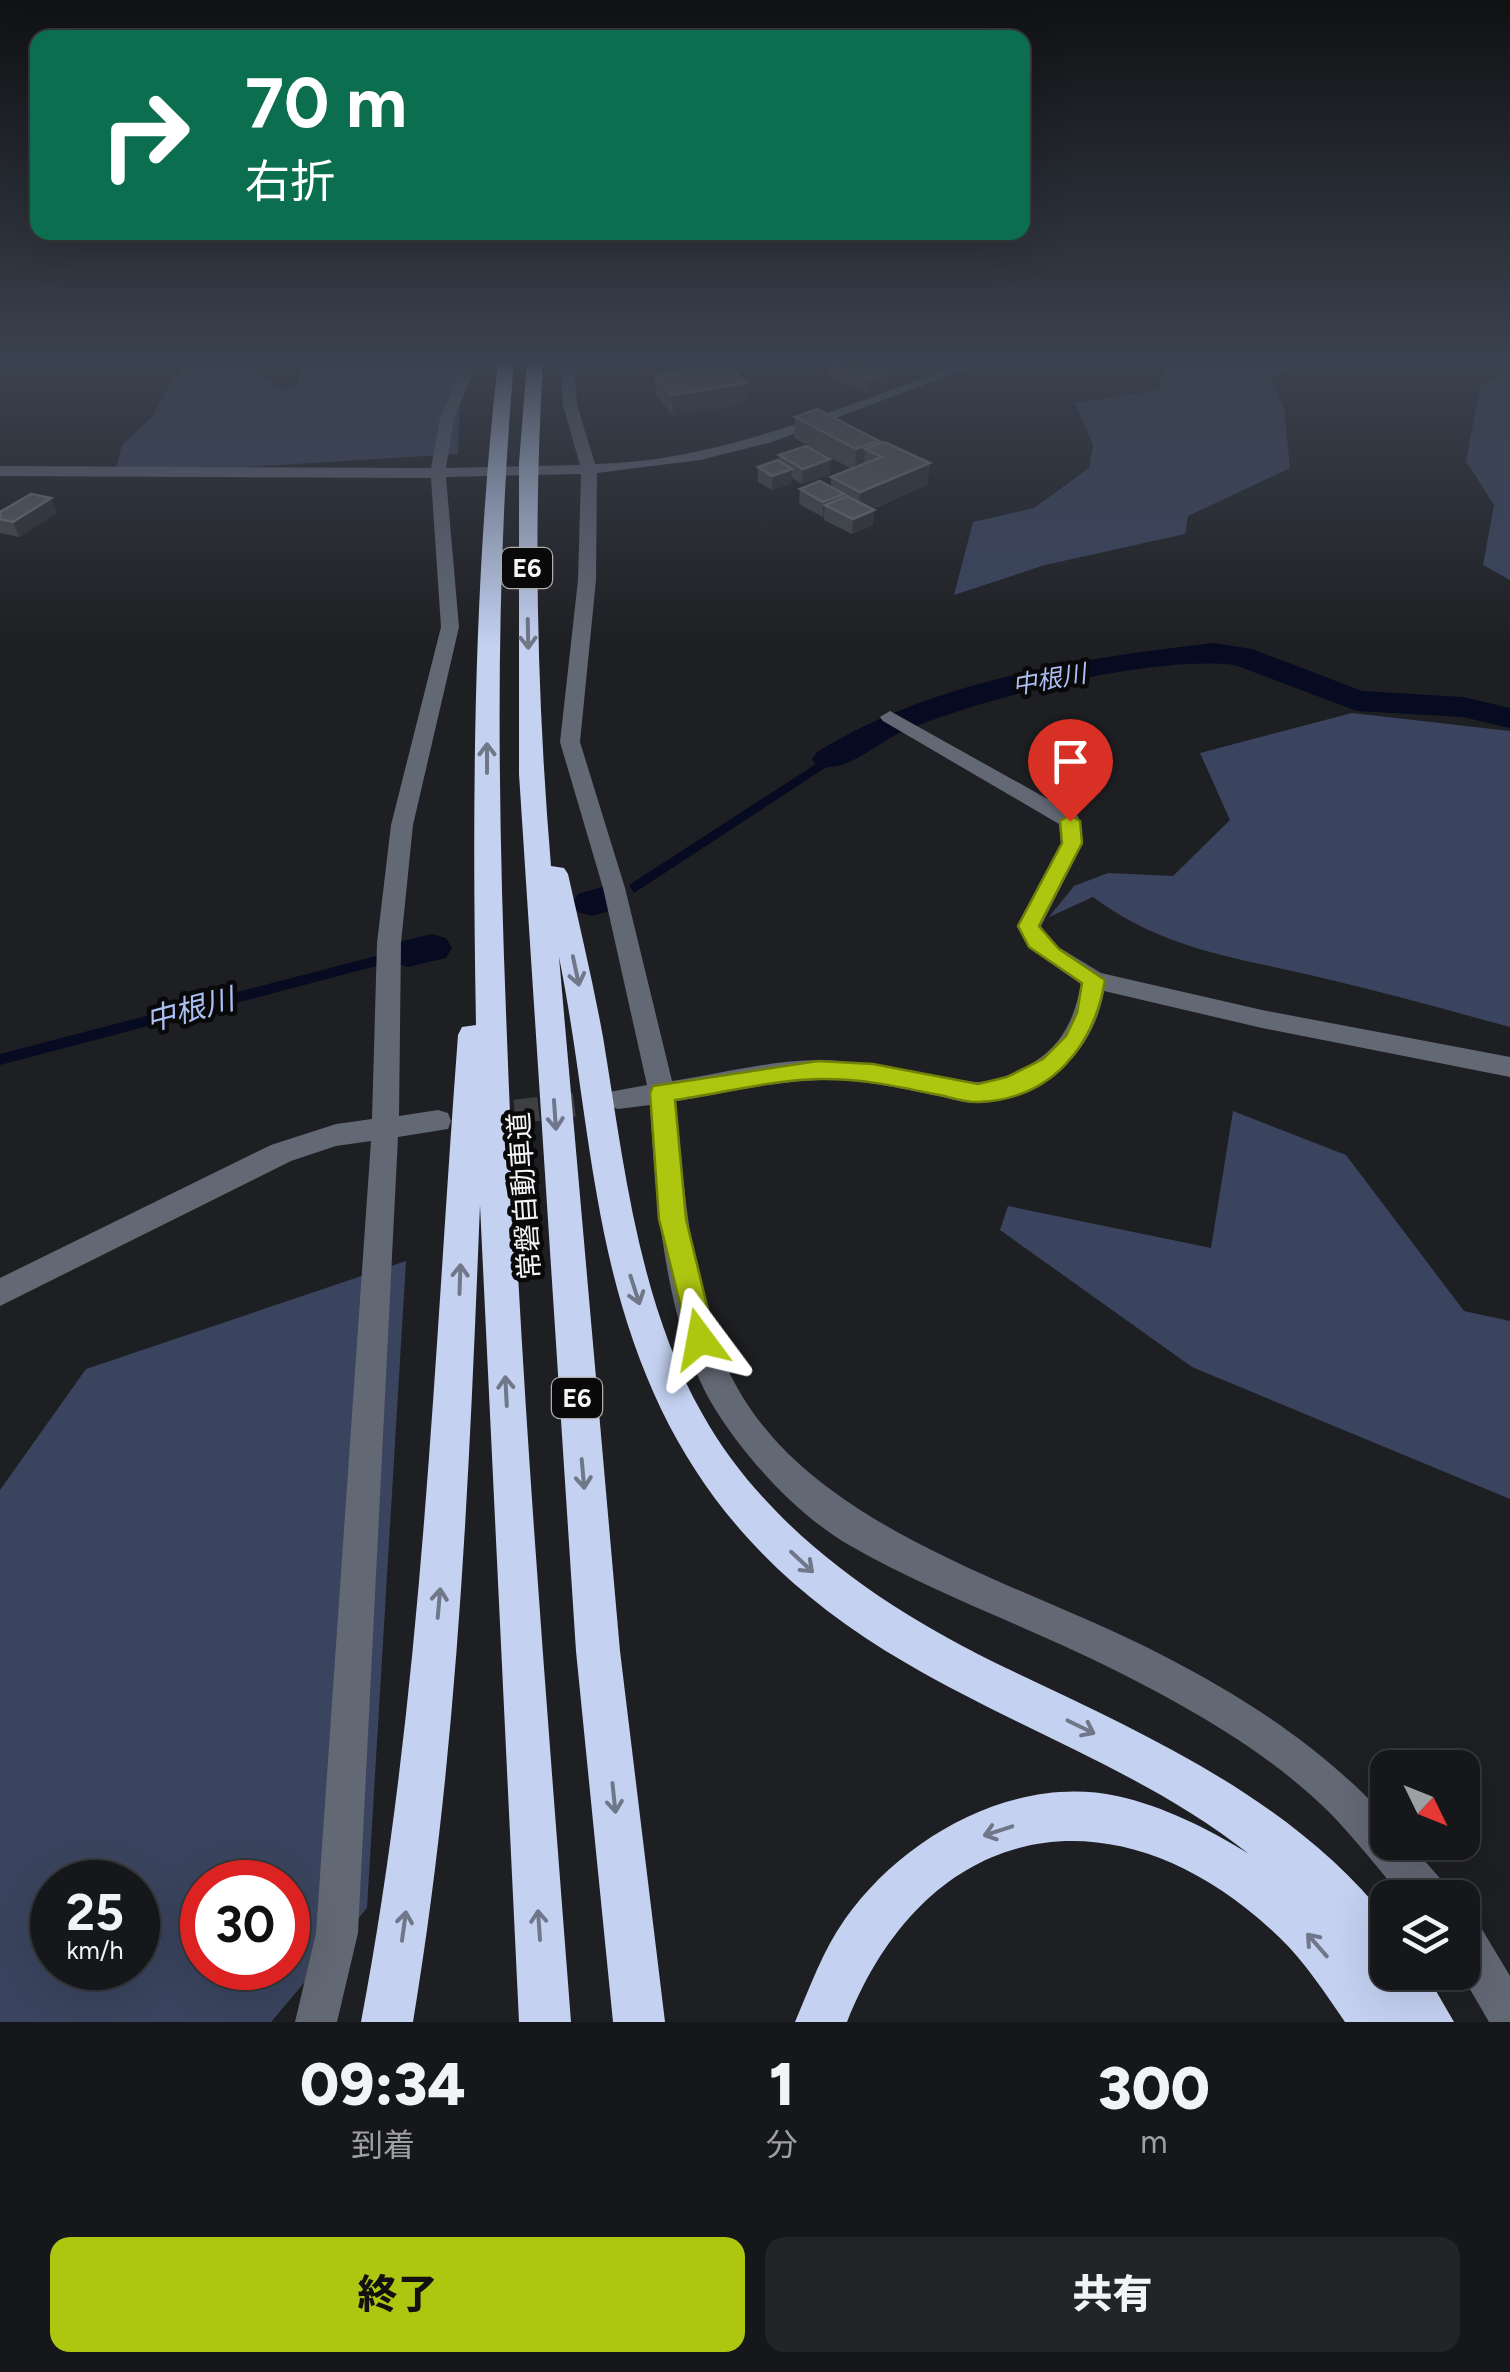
<!DOCTYPE html>
<html lang="ja">
<head>
<meta charset="utf-8">
<style>
	body { margin:0; font-family:Figtree,"Noto Sans JP",sans-serif; background:#232427; color:#f1f3f6; height:100vh; display:flex; flex-direction:column; font-size:38px; white-space:nowrap }
	* { box-sizing:border-box; margin:0 }
	p { font-size:32px; color:#9e9fa2 }
	.icon { flex:none; width:55px; height:55px; fill:none; stroke:currentColor; stroke-width:2; stroke-linecap:round; stroke-linejoin:round }
	.map { position:relative; height:2022px; overflow:hidden }
	.panel { display:flex; flex-direction:column; background:#16171a; flex:1 }
	.panel>* { flex:none }
	.top-card { position:absolute; left:30px; top:30px; width:1000px; height:210px; border-radius:20px; box-shadow:0 10px 40px #0002,0 0 0 2px #353639; background:#0b6e4f; color:#fff; overflow:hidden }
	.needle { width:65px; rotate:133deg }
	.tools { position:absolute; left:1370px; top:1750px; display:grid; gap:20px }
	.tools a { display:grid; place-items:center; width:110px; height:110px; border-radius:20px; background:#16171a; box-shadow:0 10px 40px #0002,0 0 0 2px #353639; font-size:50px }
	.speed { position:absolute; left:30px; top:1860px; display:flex; gap:20px; font-size:50px; font-weight:700; text-align:center }
	.speed>* { display:grid; place-content:center; width:130px; height:130px; border-radius:50%; background:#16171a; box-shadow:0 10px 40px #0002,0 0 0 2px #353639; line-height:1 }
	.speed small { font-size:25px; font-weight:400 }
	.speed .limit { border:15px solid #d22; background:#fff; color:#111 }
	.pin { position:absolute; display:grid; place-items:center; width:85px; height:85px; color:#fff; margin:-102px -42px; border-radius:50% 50% 50% 0; rotate:-45deg; box-shadow:0 0 10px #0007 }
	.pin .icon { rotate:45deg }
	.me { position:absolute; width:110px; margin:-55px; rotate:347deg; stroke-linejoin:round; filter:drop-shadow(0 0 8px #0008) }
	.turn { display:flex; align-items:center; gap:35px; height:210px; padding:0 50px; font-size:45px }
	.turn .icon { width:130px; height:130px; stroke-width:2.5 }
	.turn b { display:block; font-size:70px; line-height:85px }
	.eta { display:flex; justify-content:space-evenly; align-items:center; height:170px; text-align:center }
	.eta b { font-size:60px; font-weight:800; line-height:70px }
	.cta { display:flex; gap:20px; margin-top:auto; padding:20px 50px }
	.cta a { flex:1; height:115px; border-radius:20px; background:#adc610; color:#111; font-size:40px; font-weight:800; line-height:115px; text-align:center }
	.cta a+a { background:#232427; color:#f1f3f6 }
	.map>svg:first-child { display:block }
	.forest { fill:#3a445e; fill-rule:evenodd }
	.water { fill:#060b21 }
	.lines { fill:none; stroke-linecap:round; stroke-linejoin:round }
	.river { fill:#060b21; fill-rule:evenodd }
	.minor-tunnel { stroke:#3e3f42; stroke-width:24; stroke-dasharray:24 12; stroke-linecap:butt }
	.minor { fill:#636875; fill-rule:evenodd }
	.highway { fill:#c4d1f1; fill-rule:evenodd }
	.wall { fill:#46474a }
	.shaded-wall { fill:#2e2f32 }
	.building { fill:#595a5d; stroke:#717275; stroke-width:2.5 }
	.oneway { stroke:#707789 }
	.route { fill:#adc610; stroke:#70810a; stroke-width:2.5 }
	.labels { text-anchor:middle; stroke-width:9; stroke-linejoin:round; paint-order:stroke }
	.shield { fill:#09090a; stroke:#aeaeb0; stroke-width:2.5 }
	.shield-label { font-size:25px; font-weight:bold; fill:#f4f5f7 }
	.far-water-label { font-size:25px; font-style:italic; fill:#acbff3; stroke:#09090a }
	.street-label { font-size:28px; fill:#f4f5f7; stroke:#09090a }
	.water-label { font-size:30px; font-style:italic; fill:#acbff3; stroke:#09090a }
</style>
</head>
<body>
<div class="map">
<svg width="1510" height="2022" viewBox="0 0 1510 2022">
	<rect width="100%" height="100%" fill="#1e1f22"/>
	<path class="forest" d="M190,362H243L283,390L296,385L304,362H462L458,454L114,475L122,445L152,417L168,387Z
		M1183,362H1302L1271,379L1284,408L1290,468L1188,516L1185,534L1045,565L954,595L973,522L1034,508L1089,468L1093,445L1075,403L1159,390L1163,366Z
		M1510,371V580L1483,565L1494,505L1466,461L1481,384Z
		M1352,713L1510,731V1027C1450,1011 1391,994 1331,980C1244,958 1168,953 1093,897L1049,917L1074,886L1108,873L1173,876L1230,820L1200,753Z
		M1233,1111L1346,1155L1464,1311L1510,1321V1499L1192,1367L1000,1230L1008,1206L1211,1248Z
		M406,1261L367,1908L271,2022H0V1490L86,1369ZM52,1882H138V1968H52ZM202,1882H288V1968H202Z"/>
	<path class="water" d="M873,727L880,732L634,893L629,885Z
		M380,955V965L0,1065V1054Z"/>
	<g class="lines">
		<path class="river" d="M1214,643L1252,649L1362,691L1463,697L1510,708V728L1463,717L1357,711L1235,665C1150,655 987,697 906,730C878,741 848,774 817,766L812,759L817,752C936,679 1077,659 1214,643Z
			M602,887L616,891L622,900L616,909L592,916L578,912L572,903L578,894Z
			M432,934L446,938L452,948L446,958L408,967L394,963L388,953L394,943Z"/>
		<path class="minor-tunnel" d="M479,1116L613,1100"/>
		<path class="minor" d="M464,362H478L454,418L446,468L580,465L563,405L560,362H574L577,405L595,464C724,461 846,405 966,362H985L772,442L700,460L597,473L596,580L580,742L625,888L672,1081C721,1074 775,1059 823,1060C875,1062 923,1078 974,1082C988,1083 1005,1077 1018,1071C1058,1052 1073,1026 1081,984L1029,948L1017,926L1061,843L1059,824L883,721L880,717L890,711L1078,816L1083,843L1041,926L1046,937L1060,948L1101,973L1262,1010L1510,1057V1077L1262,1028L1104,991C1094,1052 1043,1101 978,1103C964,1104 947,1097 933,1095C896,1087 858,1079 820,1080C772,1081 723,1094 676,1101C684,1191 692,1309 738,1389C818,1531 1025,1584 1162,1655C1246,1698 1324,1749 1388,1819V1842H1408L1445,1884L1451,1898H1403C1379,1869 1355,1839 1329,1812C1274,1758 1204,1716 1136,1681C1044,1632 939,1597 849,1545C800,1517 747,1460 717,1412C665,1331 656,1199 650,1105L618,1109L609,1106L605,1099L609,1092L647,1085L603,888L560,742L578,580L581,474L446,477L459,627L413,825L401,943L399,1116L438,1110L448,1113L451,1121L448,1129L398,1137L358,1933L337,2022H295L316,1933L371,1141L336,1146L291,1161L0,1306V1278L271,1145L336,1124L372,1119L377,943L391,825L441,627L431,478L0,476V466L431,468L440,418Z
			M1462,1915L1477,1921L1510,1976V2022H1489L1460,1972Z"/>
		<path class="highway" d="M498,362H514C494,587 498,812 507,1038C519,1367 546,1694 571,2022H519L480,1205C469,1479 458,1751 413,2022H361C423,1694 433,1367 458,1035L462,1027L476,1025C472,803 473,582 498,362Z
			M527,362H543C533,529 537,699 551,866L564,868L568,874C580,928 593,982 603,1037C624,1163 638,1302 703,1415C768,1531 889,1612 1006,1668C1144,1734 1290,1797 1388,1920V1972H1425L1454,2022H1345C1325,1993 1305,1962 1280,1938C1122,1785 930,1813 847,2022H795C810,1987 823,1950 845,1919C903,1837 1014,1774 1117,1796C1163,1806 1209,1829 1249,1854C1145,1772 1020,1730 906,1663C716,1552 634,1410 597,1196C583,1117 575,1036 559,957L620,1651L665,2022H613L576,1651L519,774V463Z"/>
	</g>
	<path class="wall" d="M828,364L887,372L886,386L868,394L828,377Z
		M654,375L746,383V404L673,416L656,395Z
		M795,417L879,444L930,463L927,485L872,509L874,510L873,525L852,534L824,520V516L823,517L799,504L800,489L831,487V477L852,469L794,438Z
		M779,455L830,474L802,484L792,478V483L772,490L758,482V467L779,461Z
		M0,512L57,513L19,537L0,533Z"/>
	<path class="shaded-wall" d="M887,372L886,386L868,394L869,380Z
		M746,383V404L673,416L672,395Z
		M879,441L878,455L865,449L864,467L855,471L856,449Z
		M830,459V474L802,484L803,469Z
		M930,463L927,485L858,514L860,492Z
		M792,469V483L772,490V476Z
		M844,494L843,509L825,505L824,516L823,517V502Z
		M51,498L57,513L19,537L13,522Z
		M874,510L873,525L852,534L853,519Z"/>
	<path class="building" d="M832,362H860L887,372L869,380L828,364Z
		M727,363L746,383L672,395L654,375Z
		M817,409L879,441L856,449L795,417Z
		M884,442L930,463L860,492L831,477L882,457L865,449Z
		M806,446L830,459L803,469L779,455Z
		M778,460L792,469L772,476L758,467Z
		M820,481L844,494L823,502L800,489Z
		M31,494L51,498L13,522L0,519V512Z
		M847,496L874,510L853,519L825,505Z"/>
	<defs><path id="oneway-shaft" d="M-6 0H5M1.5-3L5.5 0L1.5 3" fill="none" stroke-width="1.6" stroke-linecap="round" stroke-linejoin="round" transform="scale(2.5)"/></defs>
	<g class="oneway">
		<use href="#oneway-shaft" transform="translate(528 634) rotate(89)"/>
		<use href="#oneway-shaft" transform="translate(487 758) rotate(-90)"/>
		<use href="#oneway-shaft" transform="translate(576 971) rotate(78)"/>
		<use href="#oneway-shaft" transform="translate(555 1115) rotate(86)"/>
		<use href="#oneway-shaft" transform="translate(460 1279) rotate(-88)"/>
		<use href="#oneway-shaft" transform="translate(635 1290) rotate(72)"/>
		<use href="#oneway-shaft" transform="translate(506 1391) rotate(-93)"/>
		<use href="#oneway-shaft" transform="translate(583 1474) rotate(85)"/>
		<use href="#oneway-shaft" transform="translate(802 1562) rotate(43)"/>
		<use href="#oneway-shaft" transform="translate(439 1603) rotate(-85)"/>
		<use href="#oneway-shaft" transform="translate(1081 1727) rotate(26)"/>
		<use href="#oneway-shaft" transform="translate(614 1798) rotate(84)"/>
		<use href="#oneway-shaft" transform="translate(998 1831) rotate(162)"/>
		<use href="#oneway-shaft" transform="translate(539 1925) rotate(-94)"/>
		<use href="#oneway-shaft" transform="translate(404 1926) rotate(-82)"/>
		<use href="#oneway-shaft" transform="translate(1317 1945) rotate(-131)"/>
	</g>
	<linearGradient id="sky" x2="0" y2="1"><stop stop-color="#101113"/><stop offset="0.56" stop-color="#3b424f"/><stop offset="1" stop-color="#3b424f" stop-opacity="0"/></linearGradient>
	<rect width="1510" height="645" fill="url(#sky)"/>
	<path class="route" d="M1070,815L1080,821L1082,843L1039,926L1059,949L1105,980C1094,1046 1052,1099 979,1102C965,1103 948,1096 934,1094C896,1086 858,1078 819,1079C772,1080 722,1093 675,1100L686,1219L715,1339L710,1348L700,1352L691,1348L659,1219L650,1093L653,1086L818,1061L873,1064L978,1084L1007,1077L1043,1059L1066,1036L1077,1013L1082,983L1029,947L1018,926L1062,843L1060,821Z"/>
	<g class="labels">
		<g class="shield">
			<rect x="502" y="548" width="50" height="40" rx="8"/>
			<rect x="552" y="1378" width="50" height="40" rx="8"/>
		</g>
		<g class="shield-label">
			<text x="527" y="577">E6</text>
			<text x="577" y="1407">E6</text>
		</g>
		<g class="far-water-label">
			<text transform="translate(1049 679) rotate(-10)" y="9">中根川</text>
		</g>
		<g class="street-label">
			<text transform="translate(524 1196) rotate(-94)" y="10">常磐自動車道</text>
		</g>
		<g class="water-label">
			<text transform="translate(190 1010) rotate(-15)" y="10">中根川</text>
		</g>
	</g>
</svg>
<div class="tools">
<a><svg class="needle" viewBox="-14 -14 28 28"><path d="M0-13l5 13h-10z" fill="#e53935"/><path d="M0 13l5-13h-10z" fill="#9e9fa2"/></svg></a>
<a><svg class="icon" aria-label="layers" viewBox="0 0 24 24"><path d="M12 4l9 5-9 5-9-5zM3 14l9 5 9-5"/></svg></a>
</div>
<div class="speed"><div>25<small>km/h</small></div><div class="limit">30</div></div>
<div class="pin" style="left:1070px;top:821px;background:#d93025"><svg class="icon" aria-label="arrive" viewBox="0 0 24 24"><path d="M6 21V4h12l-3 4 3 4H6"/></svg></div>
<svg class="me" style="left:700px;top:1339px" viewBox="-20 -20 40 40"><path d="M0-17L14 15 0 8-14 15z" fill="#adc610" stroke="#fff" stroke-width="4"/></svg>
<div class="top-card">
<div class="turn"><svg class="icon" aria-label="right" viewBox="0 0 24 24"><path d="M7 20v-9h11M14 6l5 5-5 5"/></svg><div><b>70 m</b>右折</div></div>
</div>
</div>
<section class="panel">
<div class="eta">
<div><b>09:34</b><p>到着</p></div>
<div><b>1</b><p>分</p></div>
<div><b>300</b><p>m</p></div>
</div>
<div class="cta"><a>終了</a><a>共有</a></div>
</section>
</body>
</html>
